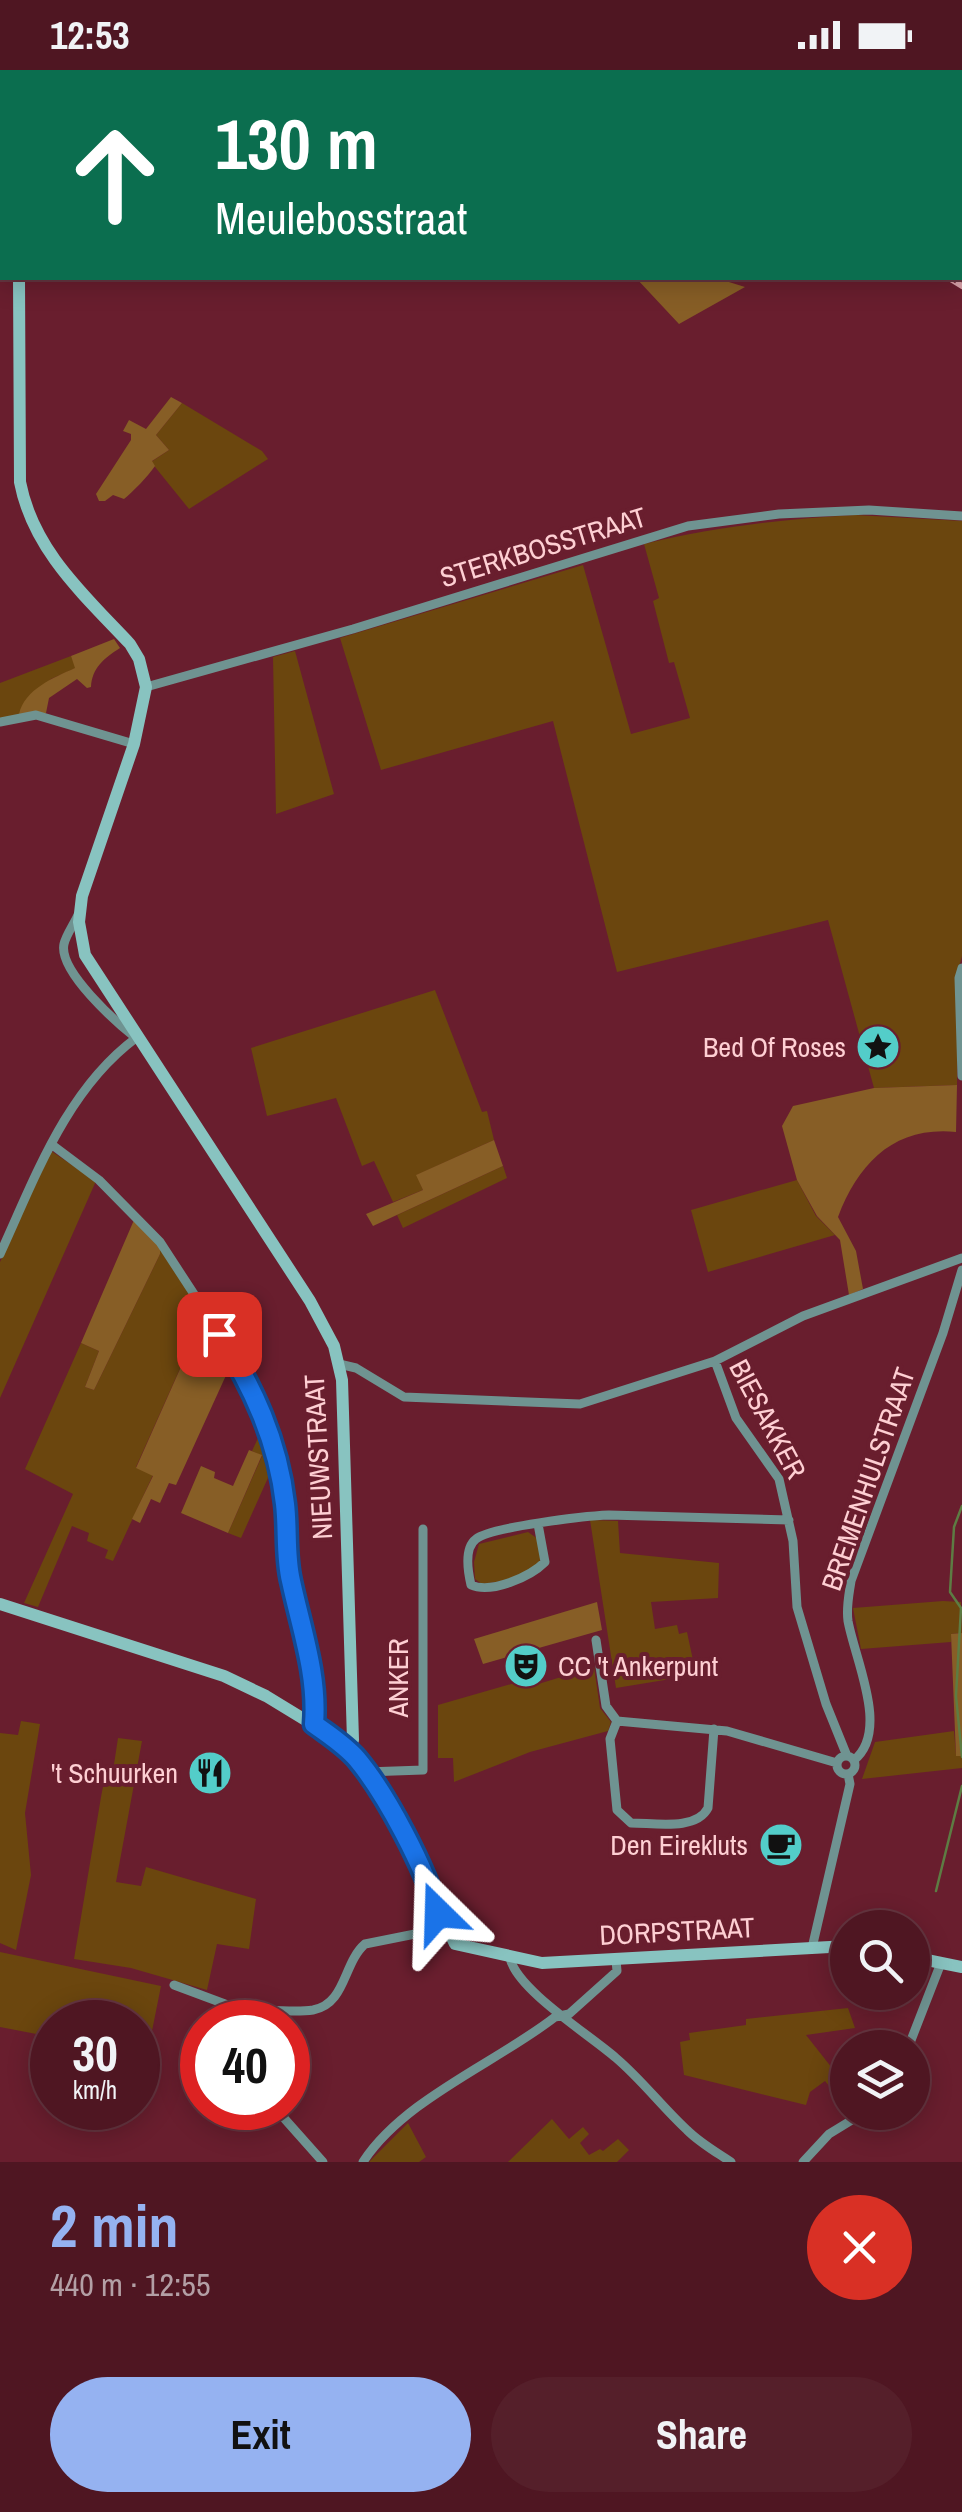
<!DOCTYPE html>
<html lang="en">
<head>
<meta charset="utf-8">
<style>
	body { margin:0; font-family:"Archivo Narrow",sans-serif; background:#551f2a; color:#f1f3f6; height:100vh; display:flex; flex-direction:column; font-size:38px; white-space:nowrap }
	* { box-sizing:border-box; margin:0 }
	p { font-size:32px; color:#b39fa5 }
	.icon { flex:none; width:55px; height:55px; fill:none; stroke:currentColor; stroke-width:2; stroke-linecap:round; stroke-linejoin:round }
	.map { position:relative; height:2092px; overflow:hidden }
	.sheet { display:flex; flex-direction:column; background:#4f1622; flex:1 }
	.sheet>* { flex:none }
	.top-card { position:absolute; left:0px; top:0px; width:962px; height:210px; box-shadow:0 5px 25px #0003,0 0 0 2px #663540; background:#0b6e4f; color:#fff; overflow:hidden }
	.fabs { position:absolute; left:830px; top:1840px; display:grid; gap:20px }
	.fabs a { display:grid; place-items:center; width:100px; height:100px; border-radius:50%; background:#4f1622; box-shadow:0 5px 25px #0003,0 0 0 2px #663540; font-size:50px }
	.speed { position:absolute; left:30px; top:1930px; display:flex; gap:20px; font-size:50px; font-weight:700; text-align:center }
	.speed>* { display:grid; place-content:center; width:130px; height:130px; border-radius:50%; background:#4f1622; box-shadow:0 5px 25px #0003,0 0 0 2px #663540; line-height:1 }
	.speed small { font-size:25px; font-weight:400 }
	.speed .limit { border:15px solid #d22; background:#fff; color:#111 }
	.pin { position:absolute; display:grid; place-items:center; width:85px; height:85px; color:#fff; margin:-42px; border-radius:20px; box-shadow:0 5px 15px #0006 }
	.me { position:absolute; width:110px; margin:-55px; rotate:338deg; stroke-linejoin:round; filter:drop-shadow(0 0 8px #0008) }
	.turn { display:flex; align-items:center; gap:35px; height:210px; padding:0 50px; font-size:45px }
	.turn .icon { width:130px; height:130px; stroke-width:2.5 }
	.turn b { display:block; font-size:70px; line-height:85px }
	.round { display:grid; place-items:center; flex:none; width:105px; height:105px; border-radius:52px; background:#551f2a }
	.headline { display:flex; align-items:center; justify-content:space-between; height:170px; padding:0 50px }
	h1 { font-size:60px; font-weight:800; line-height:75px; color:#95b2f1 }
	.primary-button { display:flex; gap:20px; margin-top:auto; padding:20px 50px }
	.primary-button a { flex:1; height:115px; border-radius:60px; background:#95b2f1; color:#111; font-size:40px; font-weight:800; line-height:115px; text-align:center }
	.primary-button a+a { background:#551f2a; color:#f1f3f6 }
	.status { display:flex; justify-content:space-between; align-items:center; height:70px; padding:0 50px; background:#4f1622; direction:ltr }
	.status svg { height:28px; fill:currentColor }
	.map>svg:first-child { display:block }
	.green { fill:#6b460e }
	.forest { fill:#875e26 }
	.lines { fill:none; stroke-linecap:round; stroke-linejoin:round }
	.stream { stroke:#5d7c43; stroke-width:2.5 }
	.street { stroke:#6f9391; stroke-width:9 }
	.secondary { stroke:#88c3c0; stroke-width:12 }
	.rail-casing { stroke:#d69fa6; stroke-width:6 }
	.rail { stroke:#691e2e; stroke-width:2.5; stroke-dasharray:8; stroke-linecap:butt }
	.route-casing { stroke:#114b97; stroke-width:25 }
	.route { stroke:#1a73e8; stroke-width:18 }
	.labels { text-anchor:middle; stroke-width:8; stroke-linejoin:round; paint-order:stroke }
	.street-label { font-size:28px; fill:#fecfd3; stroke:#691e2e }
	.poi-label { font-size:28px; fill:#fecfd3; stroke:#691e2e; text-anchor:end }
</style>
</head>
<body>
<div class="status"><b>12:53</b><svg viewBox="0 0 49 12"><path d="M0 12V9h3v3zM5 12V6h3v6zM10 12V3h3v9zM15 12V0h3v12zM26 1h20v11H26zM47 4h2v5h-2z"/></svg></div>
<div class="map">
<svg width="962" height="2092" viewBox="0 0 962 2092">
	<rect width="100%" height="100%" fill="#691e2e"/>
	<path class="green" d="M182,333L262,381L268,389L189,439L151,392L169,380L156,365Z
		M855,445L962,451V886L958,901L957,1015L874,1018L828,850L617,902L553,651L381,700L340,568L583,495L631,664L690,648L674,592L669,593L653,531L659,528L644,474C714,457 783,449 855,445Z
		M295,581L334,724L276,744L273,587Z
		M71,586L76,598L51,609L19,644L0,649V613Z
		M435,920L482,1042L487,1041L494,1070L417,1105L423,1120L393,1132L374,1091L362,1096L336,1028L267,1046L251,978Z
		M51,1081L96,1111L0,1328V1192Z
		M503,1096L507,1108L403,1158L397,1145Z
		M797,1110L816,1146L835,1165L708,1202L691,1140Z
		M160,1177L204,1245L136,1397L153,1405L113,1491L105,1488L108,1480L87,1471L89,1463L72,1456L38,1537L24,1533L73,1424L25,1399L81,1273L99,1281L85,1317L94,1320L160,1184Z
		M264,1355L276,1390L241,1468L228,1463L262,1386L252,1381Z
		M590,1450L618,1451L620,1483L719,1493L718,1528L651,1532L655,1559L677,1555L679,1564L687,1562L694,1595L681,1598L683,1607L616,1618Z
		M528,1462L538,1469L541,1489C529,1508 503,1511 482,1514L475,1509L474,1492L479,1474Z
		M943,1531L961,1532L962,1563L951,1564V1572L861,1579L853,1538Z
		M594,1597L600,1638L611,1652L608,1661L530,1682L454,1712L453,1688H438V1635L532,1608L535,1615Z
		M21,1651L40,1654L25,1743L31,1805L16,1880L0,1873V1663L18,1665Z
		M954,1661L956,1685L962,1686V1698L862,1709L875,1672Z
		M118,1668L142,1671L116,1812L141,1816L146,1797L256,1829L249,1879L217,1874L207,1920L131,1898L74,1889L101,1727L106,1701H113Z
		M0,1882L161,1916L150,1971L138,1981V1952H52V1967L0,1957Z
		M848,1938L855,1958L806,1965L847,2017V2038L825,2011L810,2022L806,2035L684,2005L680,1972L690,1970L689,1963L746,1955V1949Z
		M552,2049L569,2069L583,2057L589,2064L580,2073L589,2085L600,2079L603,2081L618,2069L629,2080L617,2092H508Z
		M408,2053L426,2087L419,2092H369Z"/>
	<path class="forest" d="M636,208H716L745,217L679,254Z
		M171,327L182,333L156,365L169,380L152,391L155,396C148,406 133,422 124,429L113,425L105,431H99L96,424L131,370V364L123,361L129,350L146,359Z
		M114,569L120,578C104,588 92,598 91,617L87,618L77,609L49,628L46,643L19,644C25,619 53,608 75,598L71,586Z
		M957,1015L956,1062C895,1056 859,1092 838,1147L856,1181L863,1219L849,1225L840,1170L817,1146L797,1110L782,1056L793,1036L874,1018Z
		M494,1070L503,1096L373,1156L366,1144L423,1120L416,1105Z
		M134,1150L160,1177V1184L94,1320L85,1317L99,1281L81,1273Z
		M204,1245L233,1290L176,1415L169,1413L160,1433L151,1429L140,1453L132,1449L153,1406L136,1398Z
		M249,1380L262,1385L228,1463L181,1443L201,1396L215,1402L214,1408L233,1416Z
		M597,1532L602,1560L483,1594L474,1569Z
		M962,1563V1686H956L951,1564Z"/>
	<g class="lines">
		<path class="stream" d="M901,0L902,2
			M960,118L962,120
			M962,1436L954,1457L950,1522L961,1538L956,1626L962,1687
			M936,1821L962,1716"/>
		<path class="street" d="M146,617L353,559L688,456L779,444L869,440L962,446
			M0,652L36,645L134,674
			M962,898L959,908L962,1006
			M51,1074L99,1110L160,1172L235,1287L262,1341L280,1399L289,1505L308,1582L314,1655
			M0,1184C35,1108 66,1020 136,968C117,953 58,901 64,874C66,865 74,854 78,845
			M715,1291L736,1348L779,1409L793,1471L797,1537L826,1634L847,1686
			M339,1294L356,1298L404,1327L580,1334L715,1291L803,1246L962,1188
			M538,1454L545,1492C530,1507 491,1524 471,1515C468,1502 464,1478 476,1469C491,1457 585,1446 609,1445L789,1450
			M596,1570L606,1636L617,1651L727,1661L837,1693
			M617,1651L610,1669L617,1740L631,1753C655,1753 696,1761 708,1738L714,1659
			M837 1695a9 9 0 1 1 18 0a9 9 0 1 1-18 0Z
			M854,1690C890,1661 855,1590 848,1551C846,1537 849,1525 851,1511L943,1263L962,1200
			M366,1702L423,1700V1459
			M812,1878L850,1714L848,1704
			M510,1888C517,1920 590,1965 616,1988C642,2010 662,2037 687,2060C700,2073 716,2082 731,2092
			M174,1915L225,1934L245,1946
			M240,1952L250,1942L256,1941C275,1939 294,1943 313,1940C346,1934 343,1893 365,1874L445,1858
			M908,1978L941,1893
			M275,2038L323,2092
			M363,2092C404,2029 496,1993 555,1947L569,1944L617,1901L616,1890
			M803,2092L829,2064L865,2042"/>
		<path class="secondary" d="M0,67L2,68
			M19,208L20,412C33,480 84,525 130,574L139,589L146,617L134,674L82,826L79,852L85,885L310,1231L334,1276L342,1310L353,1670L347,1679
			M0,1534L224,1606L266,1626L325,1662L347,1679L366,1702L413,1784L455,1874L542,1893L848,1876
			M912,1887L962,1897"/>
		<defs>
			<path id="rail" d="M507,0L518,2
				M531,0L542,2
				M29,2L40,0
				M60,2L73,0
				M0,9H2
				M949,208L962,216"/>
		</defs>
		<use href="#rail" class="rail-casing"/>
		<use href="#rail" class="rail"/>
	</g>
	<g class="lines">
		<defs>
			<path id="route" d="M219,1264C253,1317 278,1371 285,1434C288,1459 285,1486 291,1511C301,1558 318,1605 314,1654C329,1665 345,1675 357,1689C387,1725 425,1798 438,1843"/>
		</defs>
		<use href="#route" class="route-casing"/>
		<use href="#route" class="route"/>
	</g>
	<defs>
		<symbol id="sight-disc" viewBox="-11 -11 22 22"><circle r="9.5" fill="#53cdc9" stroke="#691e2e"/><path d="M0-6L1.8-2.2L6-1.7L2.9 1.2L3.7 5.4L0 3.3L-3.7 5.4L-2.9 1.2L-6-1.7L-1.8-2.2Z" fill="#111"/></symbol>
		<symbol id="theatre-disc" viewBox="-11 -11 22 22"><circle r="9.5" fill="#53cdc9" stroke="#691e2e"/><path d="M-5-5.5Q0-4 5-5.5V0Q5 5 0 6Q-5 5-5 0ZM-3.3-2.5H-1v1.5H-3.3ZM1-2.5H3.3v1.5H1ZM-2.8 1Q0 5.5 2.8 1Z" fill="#111"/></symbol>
		<symbol id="restaurant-disc" viewBox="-11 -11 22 22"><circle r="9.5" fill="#53cdc9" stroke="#691e2e"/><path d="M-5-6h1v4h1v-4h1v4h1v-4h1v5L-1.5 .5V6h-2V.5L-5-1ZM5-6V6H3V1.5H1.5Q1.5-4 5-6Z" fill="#111"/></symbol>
		<symbol id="cafe-disc" viewBox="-11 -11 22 22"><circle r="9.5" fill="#53cdc9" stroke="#691e2e"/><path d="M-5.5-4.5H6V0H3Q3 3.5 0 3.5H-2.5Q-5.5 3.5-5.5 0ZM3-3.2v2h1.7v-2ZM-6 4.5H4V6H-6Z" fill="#111"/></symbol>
	</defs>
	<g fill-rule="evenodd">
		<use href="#sight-disc" x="853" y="952" width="50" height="50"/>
		<use href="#theatre-disc" x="501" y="1571" width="50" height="50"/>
		<use href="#restaurant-disc" x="185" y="1678" width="50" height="50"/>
		<use href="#cafe-disc" x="756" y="1750" width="50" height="50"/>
	</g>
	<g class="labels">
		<g class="street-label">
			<text transform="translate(543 477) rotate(-17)" y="10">STERKBOSSTRAAT</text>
			<text transform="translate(768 1349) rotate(62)" y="10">BIESAKKER</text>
			<text transform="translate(318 1387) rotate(-93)" y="10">NIEUWSTRAAT</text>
			<text transform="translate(868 1409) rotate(-71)" y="10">BREMENHULSTRAAT</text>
			<text transform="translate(398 1608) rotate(-90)" y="10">ANKER</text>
			<text transform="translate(677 1861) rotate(-3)" y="10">DORPSTRAAT</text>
		</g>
		<g class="poi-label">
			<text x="846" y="987">Bed Of Roses</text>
			<text x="558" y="1606" text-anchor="start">CC 't Ankerpunt</text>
			<text x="178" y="1713">'t Schuurken</text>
			<text x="748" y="1785">Den Eirekluts</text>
		</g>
	</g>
</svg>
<div class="fabs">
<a><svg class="icon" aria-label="search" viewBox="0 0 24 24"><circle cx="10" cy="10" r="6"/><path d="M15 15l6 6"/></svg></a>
<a><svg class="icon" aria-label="layers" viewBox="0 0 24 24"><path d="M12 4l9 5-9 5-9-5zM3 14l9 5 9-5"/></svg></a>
</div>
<div class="speed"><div>30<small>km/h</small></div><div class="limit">40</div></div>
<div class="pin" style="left:219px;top:1264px;background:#d93025"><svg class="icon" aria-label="arrive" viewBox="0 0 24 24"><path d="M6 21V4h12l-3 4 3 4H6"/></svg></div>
<svg class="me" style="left:438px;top:1843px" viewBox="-20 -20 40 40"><path d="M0-17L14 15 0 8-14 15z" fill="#1a73e8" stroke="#fff" stroke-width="4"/></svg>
<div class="top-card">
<div class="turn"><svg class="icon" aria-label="ahead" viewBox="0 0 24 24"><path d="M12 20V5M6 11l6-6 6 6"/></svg><div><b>130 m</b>Meulebosstraat</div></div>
</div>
</div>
<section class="sheet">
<div class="headline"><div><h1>2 min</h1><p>440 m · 12:55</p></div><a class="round" style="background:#d93025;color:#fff"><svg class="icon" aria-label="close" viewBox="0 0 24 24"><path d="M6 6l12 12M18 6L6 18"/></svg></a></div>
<div class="primary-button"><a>Exit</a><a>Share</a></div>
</section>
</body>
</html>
